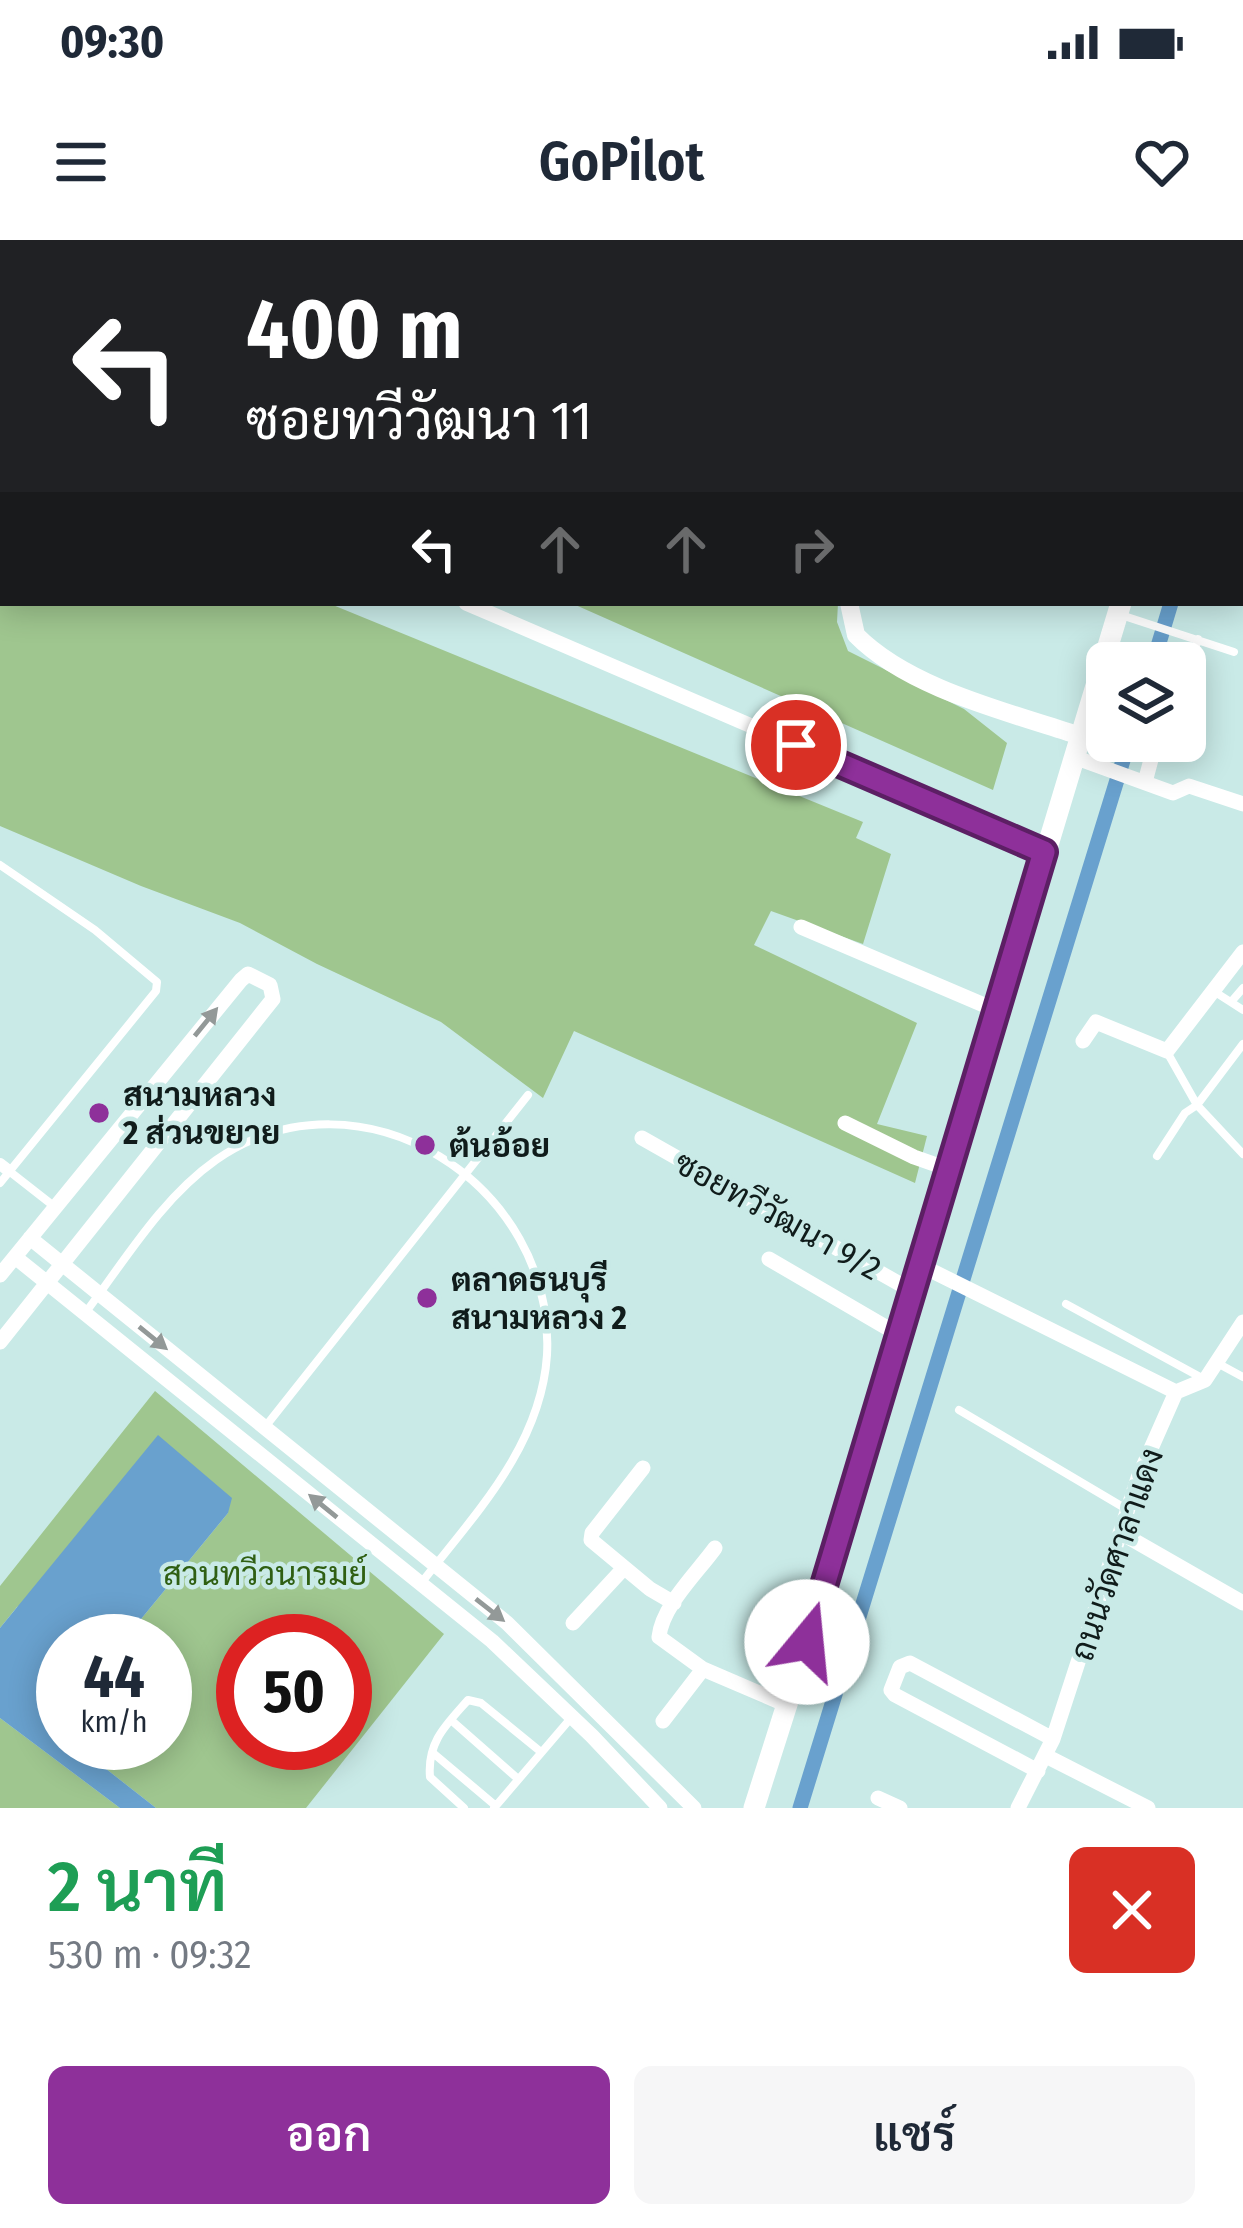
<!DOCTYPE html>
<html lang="th">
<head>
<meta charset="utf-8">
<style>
	body { margin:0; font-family:"Fira Sans Condensed",Sarabun,sans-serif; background:#f6f6f7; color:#1f2937; height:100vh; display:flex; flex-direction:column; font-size:45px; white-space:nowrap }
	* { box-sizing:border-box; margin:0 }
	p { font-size:39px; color:#747a83 }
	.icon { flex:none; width:66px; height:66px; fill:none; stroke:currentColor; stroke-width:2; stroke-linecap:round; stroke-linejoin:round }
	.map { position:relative; height:1568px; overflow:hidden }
	.drawer { display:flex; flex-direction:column; background:#fff; flex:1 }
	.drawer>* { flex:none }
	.banner { position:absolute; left:0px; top:0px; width:1245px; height:366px; box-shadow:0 6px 30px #0003; background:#202124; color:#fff; overflow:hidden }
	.controls { position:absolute; left:1086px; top:402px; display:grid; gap:24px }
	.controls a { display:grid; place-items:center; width:120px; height:120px; border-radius:18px; background:#fff; box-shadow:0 6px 30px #0003; font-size:60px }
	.speed { position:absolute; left:36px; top:1374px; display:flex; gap:24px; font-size:60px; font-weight:700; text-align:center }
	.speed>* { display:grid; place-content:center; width:156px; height:156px; border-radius:50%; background:#fff; box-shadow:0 6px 30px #0003; line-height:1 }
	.speed small { font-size:30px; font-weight:400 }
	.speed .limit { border:18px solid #d22; background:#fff; color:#111 }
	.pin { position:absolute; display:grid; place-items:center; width:102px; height:102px; color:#fff; margin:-51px; border:6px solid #fff; border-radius:50%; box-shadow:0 3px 12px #0007 }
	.me { position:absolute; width:132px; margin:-66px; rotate:17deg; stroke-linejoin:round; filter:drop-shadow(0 0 9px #0008) }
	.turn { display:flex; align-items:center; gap:42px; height:252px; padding:0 48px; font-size:54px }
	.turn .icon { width:156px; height:156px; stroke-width:2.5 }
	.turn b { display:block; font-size:84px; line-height:102px }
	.lanes { display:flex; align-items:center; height:114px; padding:0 48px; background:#0003; justify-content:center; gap:60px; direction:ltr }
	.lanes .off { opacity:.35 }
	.round { display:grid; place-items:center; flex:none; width:126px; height:126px; border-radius:18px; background:#f6f6f7 }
	.headline { display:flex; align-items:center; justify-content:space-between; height:204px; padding:0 48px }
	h1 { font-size:72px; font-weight:600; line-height:90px; color:#1e9e55 }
	.action { display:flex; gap:24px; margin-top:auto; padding:24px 48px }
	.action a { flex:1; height:138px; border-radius:18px; background:#8e309a; color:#fff; font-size:48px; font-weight:600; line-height:138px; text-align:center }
	.action a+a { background:#f6f6f7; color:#1f2937 }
	.status { display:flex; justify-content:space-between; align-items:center; height:84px; padding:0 60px; background:#fff; direction:ltr }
	.status svg { height:33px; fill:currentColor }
	header { display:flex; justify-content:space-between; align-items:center; height:156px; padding:0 48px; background:#fff; font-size:54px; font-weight:600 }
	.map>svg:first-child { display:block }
	.green { fill:#9fc68f; fill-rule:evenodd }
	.water { fill:#69a1ce }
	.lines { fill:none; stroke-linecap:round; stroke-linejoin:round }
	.canal { stroke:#69a1ce; stroke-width:15 }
	.service { stroke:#fff; stroke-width:8 }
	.pedestrian { stroke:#fff; stroke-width:12 }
	.minor { stroke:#fff; stroke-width:15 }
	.tertiary { stroke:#fff; stroke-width:18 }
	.secondary { stroke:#fff; stroke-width:21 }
	.oneway { fill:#939998 }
	.route-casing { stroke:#5c1f64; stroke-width:30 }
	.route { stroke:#8e309a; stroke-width:21 }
	.poi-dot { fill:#8e309a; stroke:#c9eae7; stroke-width:4.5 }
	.labels { text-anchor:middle; stroke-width:9; stroke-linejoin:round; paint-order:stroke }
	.poi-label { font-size:33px; font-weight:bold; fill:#101c1b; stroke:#c9eae7; text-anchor:start }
	.street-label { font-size:33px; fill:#101c1b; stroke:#c9eae7 }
	.park-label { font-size:33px; fill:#2f5f12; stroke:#c9eae7 }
</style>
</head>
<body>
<div class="status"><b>09:30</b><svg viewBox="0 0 49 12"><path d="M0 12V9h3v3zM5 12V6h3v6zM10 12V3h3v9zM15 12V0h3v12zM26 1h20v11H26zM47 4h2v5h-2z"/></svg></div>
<header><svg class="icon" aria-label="menu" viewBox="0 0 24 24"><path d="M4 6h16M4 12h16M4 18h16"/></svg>GoPilot<svg class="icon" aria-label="heart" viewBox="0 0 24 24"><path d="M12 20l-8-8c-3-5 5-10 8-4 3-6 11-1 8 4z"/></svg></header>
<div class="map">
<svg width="1243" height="1568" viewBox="0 0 1243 1568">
	<rect width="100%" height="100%" fill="#c9eae7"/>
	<path class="green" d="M0,150L3,363H328L863,582L856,598L891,614L863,704L771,671L754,705L917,783L877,884L927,896L915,943L574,791L543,858L441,782L317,724L240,683L141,646L0,586Z
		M571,363H838L837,382L848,411L964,469L1007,503L993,550Z
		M155,1151L444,1394L306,1568H156L73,1503H165V1401H123L228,1273L17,1367L0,1388V1346ZM243,1401H345V1503H243Z
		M0,1478L120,1568H0Z"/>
	<path class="water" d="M158,1195L232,1258L228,1273L123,1401H63V1470L52,1481L63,1495V1503H73L156,1568H120L0,1478V1388Z"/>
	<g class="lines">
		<path class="canal" d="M766,0L771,3
			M1242,281L1243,282
			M1153,423L1171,363
			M800,1568L1129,501"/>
		<path class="service" d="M272,0L279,3
			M309,0L311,3
			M239,3L240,0
			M293,3L294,0
			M390,3L391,0
			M603,3L605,0
			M816,3L818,0
			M1121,375L1234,412
			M1185,444L1198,399
			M0,625L95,690L157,742L156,751L0,943
			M1215,752L1243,770
			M1231,762L1243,748
			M1167,812L1197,865L1243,914
			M1157,916L1185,873L1197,865L1243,804
			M9,931L55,967
			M1066,1064L1202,1138
			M86,1072C125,1020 162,958 216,920C361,820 556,945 547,1115C541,1206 475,1274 422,1342
			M1219,1124L1243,1137
			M959,1170L1128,1270
			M265,1187L528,855
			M451,1480L517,1538
			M433,1513L496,1566
			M464,1568L430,1537C427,1502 446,1485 468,1460L481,1463L541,1512
			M494,1568L571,1478"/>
		<path class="pedestrian" d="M0,924L9,931"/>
		<path class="minor" d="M1129,0L1136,3
			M511,3V0
			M1242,129H1243
			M466,363L1044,612
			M1074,517L1173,553L1189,546L1243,564
			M1145,542L1156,501
			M801,687L998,771
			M1083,801L1096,782L1167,811L1243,712
			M845,883L914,917L951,930
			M642,898L914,1052
			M30,998L507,1383L694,1568
			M15,1017L492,1401L592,1496L660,1568
			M769,1019L901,1096
			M922,1026L1176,1152
			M0,1035L241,740L248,734L270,745L273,759L0,1102
			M643,1228L592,1293L591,1300L650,1349L674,1363
			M1121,1293L1243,1363
			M715,1308C697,1333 662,1366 659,1397L703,1429L787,1465
			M573,1383L623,1329
			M663,1481L703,1429
			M1046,1516L1148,1568
			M1038,1531L895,1455L891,1450L900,1427L910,1423L1053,1499
			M878,1558L900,1568
			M1018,1568L1053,1499L1138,1238L1176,1152L1205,1140L1243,1082"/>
		<path class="tertiary" d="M713,0L718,3
			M849,363L856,395C909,449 1009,472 1080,496"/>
		<path class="secondary" d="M1234,3L1235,0
			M754,1568L817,1370L1121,363"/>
	</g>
	<defs><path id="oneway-solid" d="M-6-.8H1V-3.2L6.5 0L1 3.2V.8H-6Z" transform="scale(3)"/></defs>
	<g class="oneway">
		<use href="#oneway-solid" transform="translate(206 782) rotate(-51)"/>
		<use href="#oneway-solid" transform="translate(153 1098) rotate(39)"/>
		<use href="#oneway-solid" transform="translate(323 1266) rotate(-141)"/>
		<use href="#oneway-solid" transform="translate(490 1370) rotate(38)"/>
	</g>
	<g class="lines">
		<defs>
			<path id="route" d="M796,505L1044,612L807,1402"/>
		</defs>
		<use href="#route" class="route-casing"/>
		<use href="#route" class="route"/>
	</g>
	<g class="poi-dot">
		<circle cx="99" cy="873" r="12"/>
		<circle cx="425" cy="905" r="12"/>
		<circle cx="427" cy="1058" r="12"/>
	</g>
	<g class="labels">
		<g class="poi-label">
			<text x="123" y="866">สนามหลวง<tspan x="123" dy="38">2 ส่วนขยาย</tspan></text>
			<text x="449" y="917">ต้นอ้อย</text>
			<text x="451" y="1051">ตลาดธนบุรี<tspan x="451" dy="38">สนามหลวง 2</tspan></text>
		</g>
		<g class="street-label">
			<text transform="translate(778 975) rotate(29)" y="12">ซอยทวีวัฒนา 9/2</text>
			<text transform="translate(1116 1314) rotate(-71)" y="12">ถนนวัดศาลาแดง</text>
		</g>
		<g class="park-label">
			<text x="265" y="1345">สวนทวีวนารมย์</text>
		</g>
	</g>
</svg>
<div class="controls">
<a><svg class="icon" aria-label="layers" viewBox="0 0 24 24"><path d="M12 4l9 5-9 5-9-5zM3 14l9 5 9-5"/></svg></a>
</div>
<div class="speed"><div>44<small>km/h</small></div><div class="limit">50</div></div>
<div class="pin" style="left:796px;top:505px;background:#d93025"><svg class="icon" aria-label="arrive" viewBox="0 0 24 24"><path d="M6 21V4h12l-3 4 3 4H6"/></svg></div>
<svg class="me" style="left:807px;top:1402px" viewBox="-20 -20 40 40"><circle r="19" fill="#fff"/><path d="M0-13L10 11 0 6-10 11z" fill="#8e309a"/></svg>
<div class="banner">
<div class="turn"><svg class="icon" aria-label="left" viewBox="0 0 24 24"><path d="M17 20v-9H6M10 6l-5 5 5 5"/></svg><div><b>400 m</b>ซอยทวีวัฒนา 11</div></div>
<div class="lanes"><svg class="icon" aria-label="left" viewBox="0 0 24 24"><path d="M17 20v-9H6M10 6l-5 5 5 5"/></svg><svg class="icon off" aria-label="ahead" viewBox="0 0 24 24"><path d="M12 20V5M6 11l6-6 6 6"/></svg><svg class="icon off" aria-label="ahead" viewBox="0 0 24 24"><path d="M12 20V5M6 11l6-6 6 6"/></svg><svg class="icon off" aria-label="right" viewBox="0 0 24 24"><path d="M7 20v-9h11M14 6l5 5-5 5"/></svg></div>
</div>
</div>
<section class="drawer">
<div class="headline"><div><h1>2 นาที</h1><p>530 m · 09:32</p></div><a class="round" style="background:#d93025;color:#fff"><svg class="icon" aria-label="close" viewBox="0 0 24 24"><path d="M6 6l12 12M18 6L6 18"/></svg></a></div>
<div class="action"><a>ออก</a><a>แชร์</a></div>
</section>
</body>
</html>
